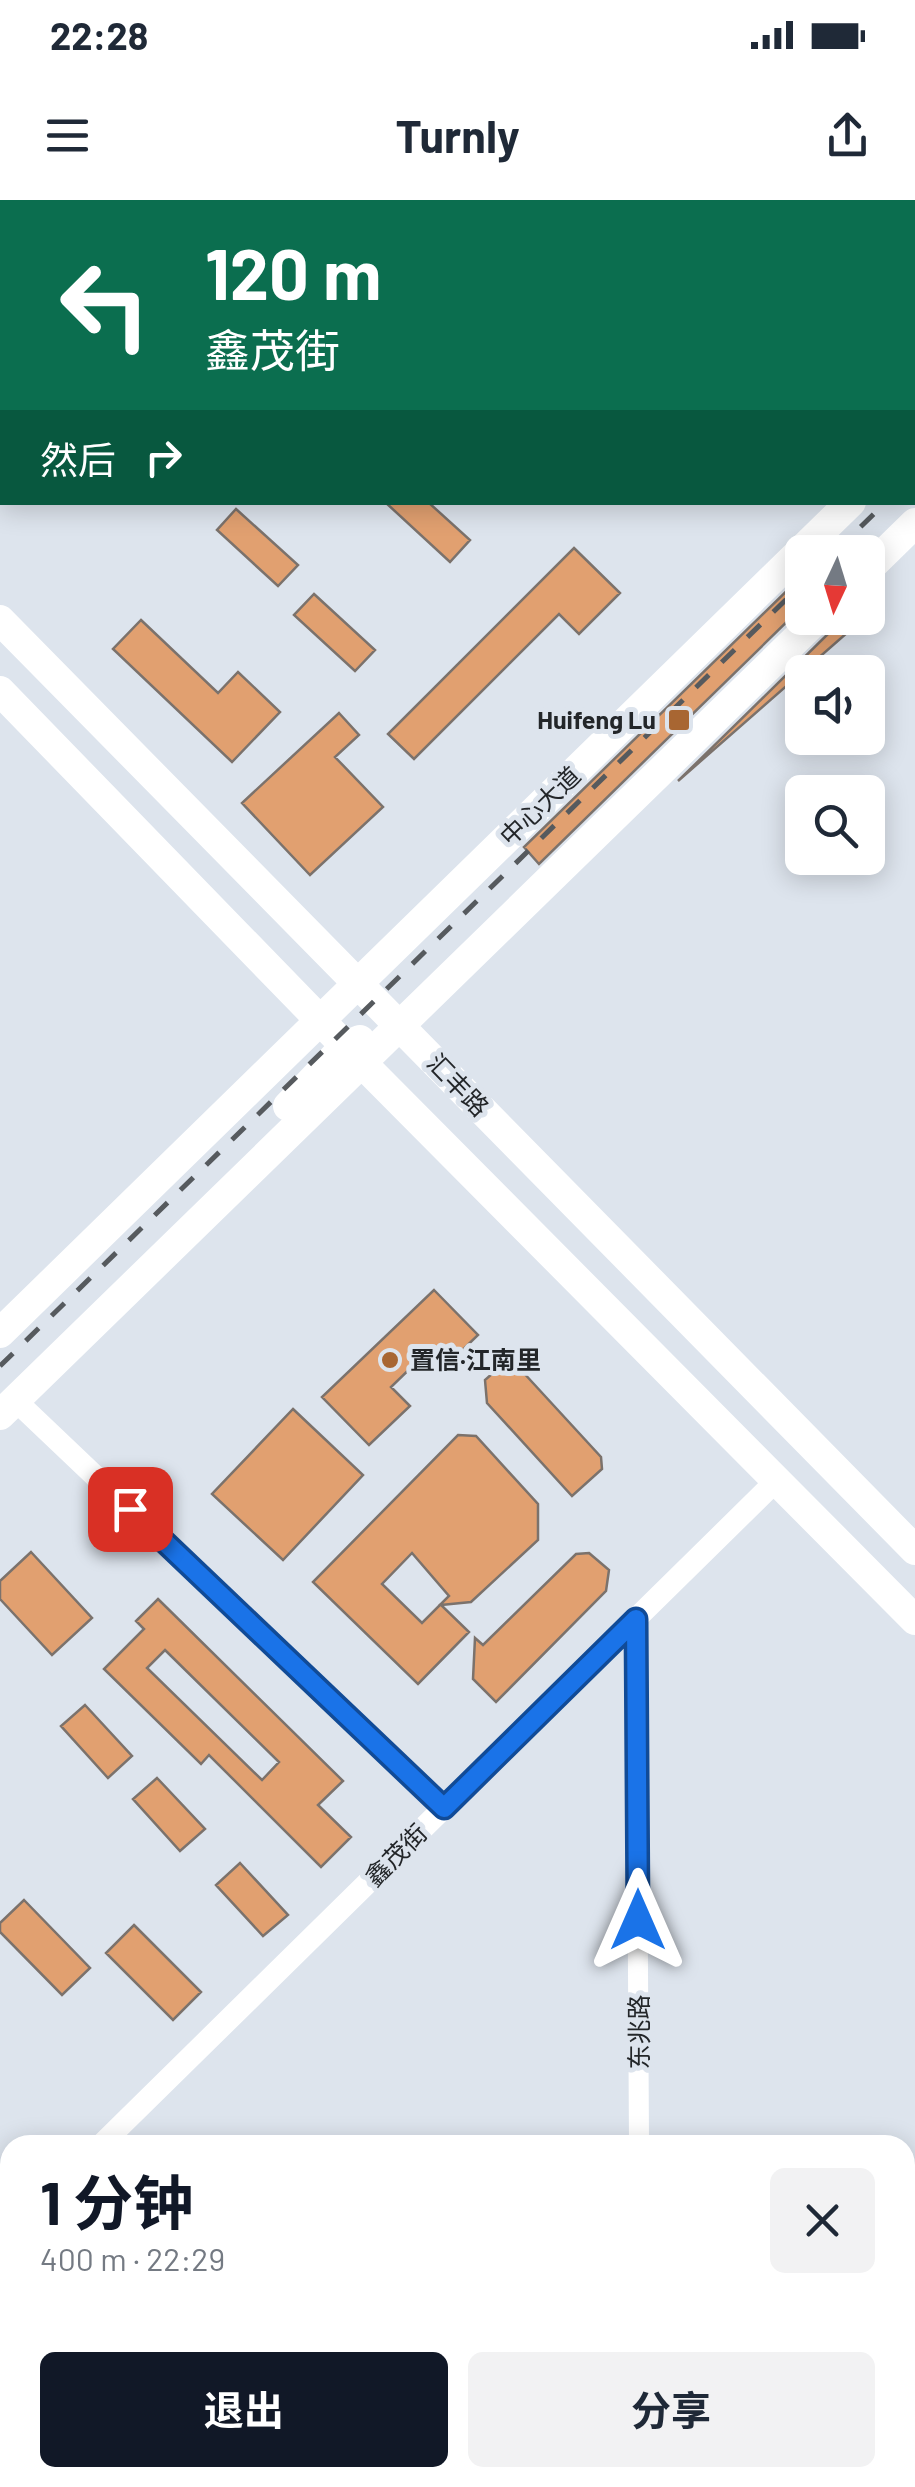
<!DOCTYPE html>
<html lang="zh">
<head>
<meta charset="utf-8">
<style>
	body { margin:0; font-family:Barlow,"Noto Sans SC",sans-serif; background:#f2f2f3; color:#1f2937; height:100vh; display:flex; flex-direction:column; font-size:38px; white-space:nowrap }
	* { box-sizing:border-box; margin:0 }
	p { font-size:32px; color:#747a83 }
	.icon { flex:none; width:55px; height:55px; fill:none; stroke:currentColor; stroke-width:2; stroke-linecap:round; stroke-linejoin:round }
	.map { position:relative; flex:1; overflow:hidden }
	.sheet { position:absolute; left:0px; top:1935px; width:915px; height:352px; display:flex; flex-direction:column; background:#fff; border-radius:30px 30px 0 0; box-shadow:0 5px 25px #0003 }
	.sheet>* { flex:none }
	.top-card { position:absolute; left:0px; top:0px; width:915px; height:305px; box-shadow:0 5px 25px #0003; background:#0b6e4f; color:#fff; overflow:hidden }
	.needle { width:65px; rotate:184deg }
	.buttons { position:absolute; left:785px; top:335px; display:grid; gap:20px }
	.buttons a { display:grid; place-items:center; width:100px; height:100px; border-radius:15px; background:#fff; box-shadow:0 5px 25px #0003; font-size:50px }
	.pin { position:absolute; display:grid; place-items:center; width:85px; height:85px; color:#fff; margin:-42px; border-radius:20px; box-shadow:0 5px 15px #0006 }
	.me { position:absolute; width:110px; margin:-55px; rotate:0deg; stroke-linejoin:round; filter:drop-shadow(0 0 8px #0008) }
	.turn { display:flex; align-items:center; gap:35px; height:210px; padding:0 40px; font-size:45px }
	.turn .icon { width:130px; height:130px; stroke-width:2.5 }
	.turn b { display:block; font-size:70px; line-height:85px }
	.then { display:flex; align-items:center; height:95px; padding:0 40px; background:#0003; gap:20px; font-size:38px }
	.round { display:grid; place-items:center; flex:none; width:105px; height:105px; border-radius:15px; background:#f2f2f3 }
	.head { display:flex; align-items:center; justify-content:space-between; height:170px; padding:0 40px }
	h1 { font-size:60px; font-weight:700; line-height:75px; color:#111827 }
	.cta { display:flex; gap:20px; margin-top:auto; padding:20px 40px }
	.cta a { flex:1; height:115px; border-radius:15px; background:#111827; color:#fff; font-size:40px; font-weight:700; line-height:115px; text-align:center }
	.cta a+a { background:#f2f2f3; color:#1f2937 }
	.status { display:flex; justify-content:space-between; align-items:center; height:70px; padding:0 50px; background:#fff; direction:ltr }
	.status svg { height:28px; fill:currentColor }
	header { display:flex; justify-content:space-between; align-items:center; height:130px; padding:0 40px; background:#fff; font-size:45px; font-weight:700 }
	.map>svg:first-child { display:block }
	.building { fill:#e1a070; stroke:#7b726c; stroke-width:2.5; fill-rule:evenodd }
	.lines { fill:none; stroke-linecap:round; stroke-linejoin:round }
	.minor { stroke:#fff; stroke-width:20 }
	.tertiary { stroke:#fff; stroke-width:22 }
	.primary { stroke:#fff; stroke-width:30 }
	.rail { stroke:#565a5e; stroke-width:5; stroke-dasharray:18 18; stroke-linecap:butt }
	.route-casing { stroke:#114b97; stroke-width:25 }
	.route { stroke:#1a73e8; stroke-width:18 }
	.poi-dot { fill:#a86632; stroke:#dde4ed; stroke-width:4 }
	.labels { text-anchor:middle; stroke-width:10; stroke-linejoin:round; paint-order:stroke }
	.poi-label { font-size:25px; font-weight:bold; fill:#232629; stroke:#dde4ed; text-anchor:end }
	.street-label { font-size:25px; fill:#232629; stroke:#dde4ed }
</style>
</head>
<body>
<div class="status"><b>22:28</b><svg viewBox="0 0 49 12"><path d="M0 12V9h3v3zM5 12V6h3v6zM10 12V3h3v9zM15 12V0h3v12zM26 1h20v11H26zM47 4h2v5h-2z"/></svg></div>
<header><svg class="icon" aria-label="menu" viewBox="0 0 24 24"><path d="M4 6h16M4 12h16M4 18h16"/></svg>Turnly<svg class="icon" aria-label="share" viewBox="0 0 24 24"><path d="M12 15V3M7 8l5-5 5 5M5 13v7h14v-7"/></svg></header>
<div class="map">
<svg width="915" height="2287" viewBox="0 0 915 2287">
	<rect width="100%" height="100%" fill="#dde4ed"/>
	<path class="building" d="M385,302H428L470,340L450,362Z
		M236,309L298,365L278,386L217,330Z
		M574,348L620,393L579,434L559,414L414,559L388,534Z
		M802,376V407L539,664L524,647Z
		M314,394L375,450L355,471L294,415Z
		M836,418H864L678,581L831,431Z
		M141,420L218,493L238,472L280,512L232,562L113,449Z
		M339,513L359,535L335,557L383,607L310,675L242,603Z
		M434,1090L478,1135L443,1169L427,1152L391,1187L410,1206L369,1245L322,1197Z
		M510,1158L601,1257L602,1269L572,1296L487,1203L485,1180Z
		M293,1209L363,1275L283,1360L212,1294Z
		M458,1235L476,1236L538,1304V1340L471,1402L441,1405L469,1432L418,1484L313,1382ZM412,1353L449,1396L422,1423L382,1384Z
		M31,1352L92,1418L52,1455L0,1399V1381Z
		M589,1353L609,1370L606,1391L496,1502L473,1479L475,1438L483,1445L576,1354Z
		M158,1399L343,1581L318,1605L351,1637L321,1667L209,1555L201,1564L104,1469L144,1429L136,1421ZM165,1450L279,1562L262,1580L147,1468Z
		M85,1505L132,1556L108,1578L61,1526Z
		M157,1578L205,1629L180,1651L133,1599Z
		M240,1663L288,1715L263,1736L216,1685Z
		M24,1700L90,1768L62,1795L0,1732V1723Z
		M134,1725L201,1792L173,1820L106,1753Z"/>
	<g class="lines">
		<path class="minor" d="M636,1419L639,1945
			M641,2278V2287"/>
		<path class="tertiary" d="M639,0L641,2
			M15,1200L444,1608
			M101,1945L777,1280
			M0,2044L10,2034"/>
		<path class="primary" d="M912,243L915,240
			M868,369L915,323
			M0,420L915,1350
			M0,491L345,846L915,1420
			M288,906L345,846L360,840
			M0,1133L851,302
			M0,1215L818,418"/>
		<path class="rail" d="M912,277L915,275
			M835,352L886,302
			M0,1166L802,384"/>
	</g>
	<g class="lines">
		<defs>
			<path id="route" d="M130,1309L444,1608L636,1419L638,1720"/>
		</defs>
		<use href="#route" class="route-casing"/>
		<use href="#route" class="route"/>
	</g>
	<g class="poi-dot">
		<rect x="667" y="508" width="24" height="24" rx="5"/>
		<circle cx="390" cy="1160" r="10"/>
	</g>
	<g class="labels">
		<g class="poi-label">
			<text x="656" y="529">Huifeng Lu</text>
			<text x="410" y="1169" text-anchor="start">置信·江南里</text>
		</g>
		<g class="street-label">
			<text transform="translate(540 606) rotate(-44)" y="9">中心大道</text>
			<text transform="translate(458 885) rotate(46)" y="9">汇丰路</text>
			<text transform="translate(396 1655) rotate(-45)" y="9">鑫茂街</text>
			<text transform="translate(639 1832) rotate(-90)" y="9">东兆路</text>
		</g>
	</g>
</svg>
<div class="buttons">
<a><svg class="needle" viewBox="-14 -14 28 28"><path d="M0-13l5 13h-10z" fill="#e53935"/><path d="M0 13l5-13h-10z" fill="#747a83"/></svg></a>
<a><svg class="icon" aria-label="sound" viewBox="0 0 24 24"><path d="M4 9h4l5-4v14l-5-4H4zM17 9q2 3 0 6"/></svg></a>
<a><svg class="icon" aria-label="search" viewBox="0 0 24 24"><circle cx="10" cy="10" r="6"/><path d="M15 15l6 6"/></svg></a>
</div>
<div class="pin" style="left:130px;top:1309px;background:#d93025"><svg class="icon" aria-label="arrive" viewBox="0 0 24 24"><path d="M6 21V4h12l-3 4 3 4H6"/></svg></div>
<svg class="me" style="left:638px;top:1720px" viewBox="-20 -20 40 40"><path d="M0-17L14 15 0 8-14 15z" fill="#1a73e8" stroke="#fff" stroke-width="4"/></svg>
<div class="top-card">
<div class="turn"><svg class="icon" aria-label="left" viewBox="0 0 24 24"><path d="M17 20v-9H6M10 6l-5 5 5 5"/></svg><div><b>120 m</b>鑫茂街</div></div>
<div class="then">然后<svg class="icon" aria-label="right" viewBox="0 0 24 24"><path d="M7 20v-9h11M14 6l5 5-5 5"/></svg></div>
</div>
<section class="sheet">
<div class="head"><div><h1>1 分钟</h1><p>400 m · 22:29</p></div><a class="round"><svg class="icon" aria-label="close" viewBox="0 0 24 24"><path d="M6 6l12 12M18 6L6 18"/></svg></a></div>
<div class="cta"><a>退出</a><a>分享</a></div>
</section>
</div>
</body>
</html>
